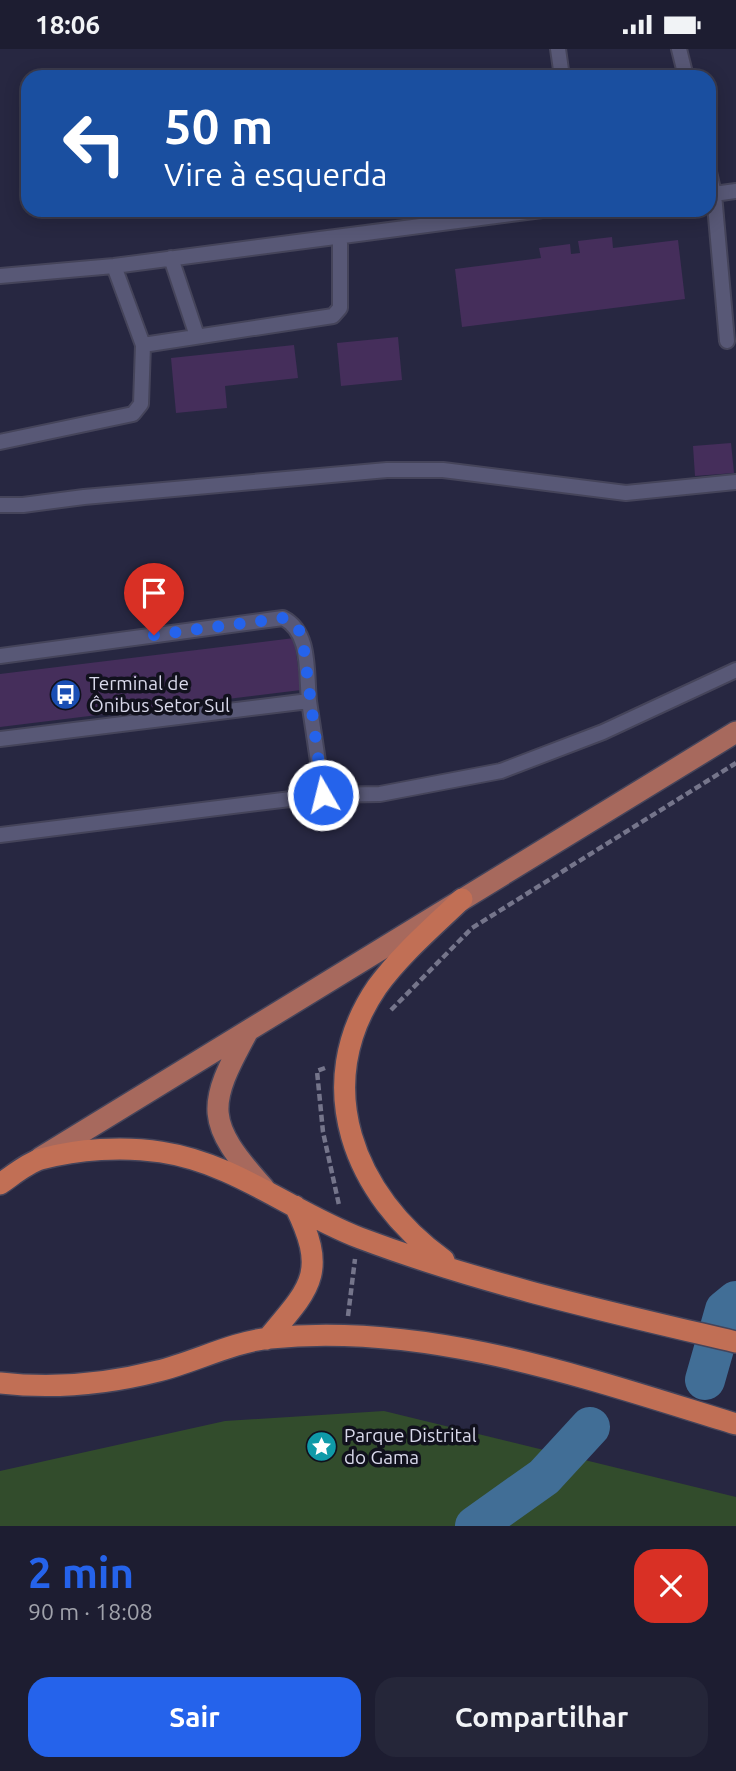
<!DOCTYPE html>
<html lang="pt">
<head>
<meta charset="utf-8">
<style>
	body { margin:0; font-family:Ubuntu,sans-serif; background:#252639; color:#f1f3f6; height:100vh; display:flex; flex-direction:column; font-size:26px; white-space:nowrap }
	* { box-sizing:border-box; margin:0 }
	p { font-size:23px; color:#a0a2ab }
	.icon { flex:none; width:38px; height:38px; fill:none; stroke:currentColor; stroke-width:2; stroke-linecap:round; stroke-linejoin:round }
	.map { position:relative; height:1477px; overflow:hidden }
	.side { display:flex; flex-direction:column; background:#1d1d31; flex:1 }
	.side>* { flex:none }
	.hud { position:absolute; left:21px; top:21px; width:695px; height:147px; border-radius:21px; box-shadow:0 4px 18px #0003,0 0 0 2px #3b3b4d; background:#1a4fa0; color:#fff; overflow:hidden }
	.pin { position:absolute; display:grid; place-items:center; width:60px; height:60px; color:#fff; margin:-72px -30px; border-radius:50% 50% 50% 0; rotate:-45deg; box-shadow:0 0 7px #0007 }
	.pin .icon { rotate:45deg }
	.me { position:absolute; width:77px; margin:-38px; rotate:352deg; stroke-linejoin:round; filter:drop-shadow(0 0 5px #0008) }
	.turn { display:flex; align-items:center; gap:24px; height:147px; padding:0 28px; font-size:32px }
	.turn .icon { width:91px; height:91px; stroke-width:2.5 }
	.turn b { display:block; font-size:49px; line-height:60px }
	.round { display:grid; place-items:center; flex:none; width:74px; height:74px; border-radius:21px; background:#252639 }
	.headline { display:flex; align-items:center; justify-content:space-between; height:119px; padding:0 28px }
	h1 { font-size:42px; font-weight:700; line-height:52px; color:#2563eb }
	.action { display:flex; gap:14px; margin-top:auto; padding:14px 28px }
	.action a { flex:1; height:80px; border-radius:21px; background:#2563eb; color:#fff; font-size:28px; font-weight:700; line-height:80px; text-align:center }
	.action a+a { background:#252639; color:#f1f3f6 }
	.status { display:flex; justify-content:space-between; align-items:center; height:49px; padding:0 35px; background:#1d1d31; direction:ltr }
	.status svg { height:19px; fill:currentColor }
	.map>svg:first-child { display:block }
	.green { fill:#324c2c }
	.lines { fill:none; stroke-linecap:round; stroke-linejoin:round }
	.river { stroke:#416e96; stroke-width:40 }
	.building { fill:#452e5b }
	.service-casing { stroke:#45445a; stroke-width:18 }
	.primary-casing { stroke:#45445a; stroke-width:24 }
	.trunk-casing { stroke:#45445a; stroke-width:24 }
	.path { stroke:#75758b; stroke-width:4.5; stroke-dasharray:7 3.5; stroke-linecap:butt }
	.service { stroke:#585876; stroke-width:14 }
	.primary { stroke:#a7695d; stroke-width:21 }
	.trunk { stroke:#c16f55; stroke-width:21 }
	.route { stroke:#2563eb; stroke-width:12; stroke-dasharray:0 21.6 }
	.labels { text-anchor:middle; stroke-width:7; stroke-linejoin:round; paint-order:stroke }
	.poi-label { font-size:19px; fill:#d9d9eb; stroke:#11111d; text-anchor:start }
</style>
</head>
<body>
<div class="status"><b>18:06</b><svg viewBox="0 0 49 12"><path d="M0 12V9h3v3zM5 12V6h3v6zM10 12V3h3v9zM15 12V0h3v12zM26 1h20v11H26zM47 4h2v5h-2z"/></svg></div>
<div class="map">
<svg width="736" height="1477" viewBox="0 0 736 1477">
	<rect width="100%" height="100%" fill="#272741"/>
	<path class="green" d="M384,1362L736,1448V1477H0V1422L225,1372Z"/>
	<g class="lines">
		<path class="river" d="M705,1331L725,1261L736,1252
			M475,1477L544,1428L590,1378"/>
	</g>
	<path class="building" d="M612,188L613,199L678,191L685,250L462,278L455,220L541,209L539,199L570,195L571,205L580,204L578,192Z
		M398,288L402,331L341,337L337,294Z
		M294,296L298,329L225,337L227,359L176,364L171,309Z
		M731,394L734,424L695,427L693,397Z
		M294,589L301,641L0,678V625Z"/>
	<g class="lines">
		<defs>
			<path id="service" d="M558,0L562,28
				M679,0L686,28
				M709,123L714,145L736,142
				M709,145H714L727,292
				M171,209L197,287
				M114,217L143,296L333,267L340,259V189
				M0,227L114,217L542,161
				M0,393L133,365L141,355L143,296
				M0,456H23L84,448L387,421H443L626,444L736,433
				M0,607L283,569C311,583 306,623 309,652
				M0,690L309,652L323,746
				M0,786L323,746L380,745L501,722L603,683L736,621"/>
			<path id="primary" d="M248,982C206,1058 205,1073 264,1139
				M40,1109L736,683"/>
			<path id="trunk" d="M0,1135C12,1127 27,1114 41,1110C78,1100 123,1097 161,1103C235,1114 292,1163 360,1189C482,1235 609,1263 736,1293
				M444,1211C354,1147 310,1036 377,938C401,905 433,878 462,850
				M267,1290C311,1238 328,1224 295,1157
				M0,1334C52,1340 107,1335 158,1322C195,1313 232,1293 270,1289C429,1273 586,1329 736,1375"/>
		</defs>
		<use href="#service" class="service-casing"/>
		<use href="#primary" class="primary-casing"/>
		<use href="#trunk" class="trunk-casing"/>
		<path class="path" d="M391,961L472,879L736,714
			M325,1019L317,1022L323,1083L339,1156
			M348,1267L355,1210"/>
		<use href="#service" class="service"/>
		<use href="#primary" class="primary"/>
		<use href="#trunk" class="trunk"/>
	</g>
	<g class="lines">
		<path class="route" d="M154,586L283,569L295,575L302,586L323,746"/>
	</g>
	<defs>
		<symbol id="bus-disc" viewBox="-11 -11 22 22"><circle r="9.5" fill="#1a4fb4" stroke="#11111d"/><path d="M-5-6H5V4H4V6H2V4H-2V6H-4V4H-5ZM-3.5-4V0h7V-4ZM-3.5 1.2v1.5H-2V1.2ZM2 1.2v1.5H3.5V1.2Z" fill="#fff"/></symbol>
		<symbol id="sight-disc" viewBox="-11 -11 22 22"><circle r="9.5" fill="#0f9aa8" stroke="#11111d"/><path d="M0-6L1.8-2.2L6-1.7L2.9 1.2L3.7 5.4L0 3.3L-3.7 5.4L-2.9 1.2L-6-1.7L-1.8-2.2Z" fill="#fff"/></symbol>
	</defs>
	<g fill-rule="evenodd">
		<use href="#bus-disc" x="48" y="628" width="35" height="35"/>
		<use href="#sight-disc" x="304" y="1380" width="35" height="35"/>
	</g>
	<g class="labels">
		<g class="poi-label">
			<text x="89" y="641">Terminal de<tspan x="89" dy="22">Ônibus Setor Sul</tspan></text>
			<text x="344" y="1393">Parque Distrital<tspan x="344" dy="22">do Gama</tspan></text>
		</g>
	</g>
</svg>
<div class="pin" style="left:154px;top:586px;background:#d93025"><svg class="icon" aria-label="arrive" viewBox="0 0 24 24"><path d="M6 21V4h12l-3 4 3 4H6"/></svg></div>
<svg class="me" style="left:323px;top:746px" viewBox="-20 -20 40 40"><circle r="17" fill="#2563eb" stroke="#fff" stroke-width="3"/><path d="M0-11L8 9 0 5-8 9z" fill="#fff"/></svg>
<div class="hud">
<div class="turn"><svg class="icon" aria-label="left" viewBox="0 0 24 24"><path d="M17 20v-9H6M10 6l-5 5 5 5"/></svg><div><b>50 m</b>Vire à esquerda</div></div>
</div>
</div>
<section class="side">
<div class="headline"><div><h1>2 min</h1><p>90 m · 18:08</p></div><a class="round" style="background:#d93025;color:#fff"><svg class="icon" aria-label="close" viewBox="0 0 24 24"><path d="M6 6l12 12M18 6L6 18"/></svg></a></div>
<div class="action"><a>Sair</a><a>Compartilhar</a></div>
</section>
</body>
</html>
